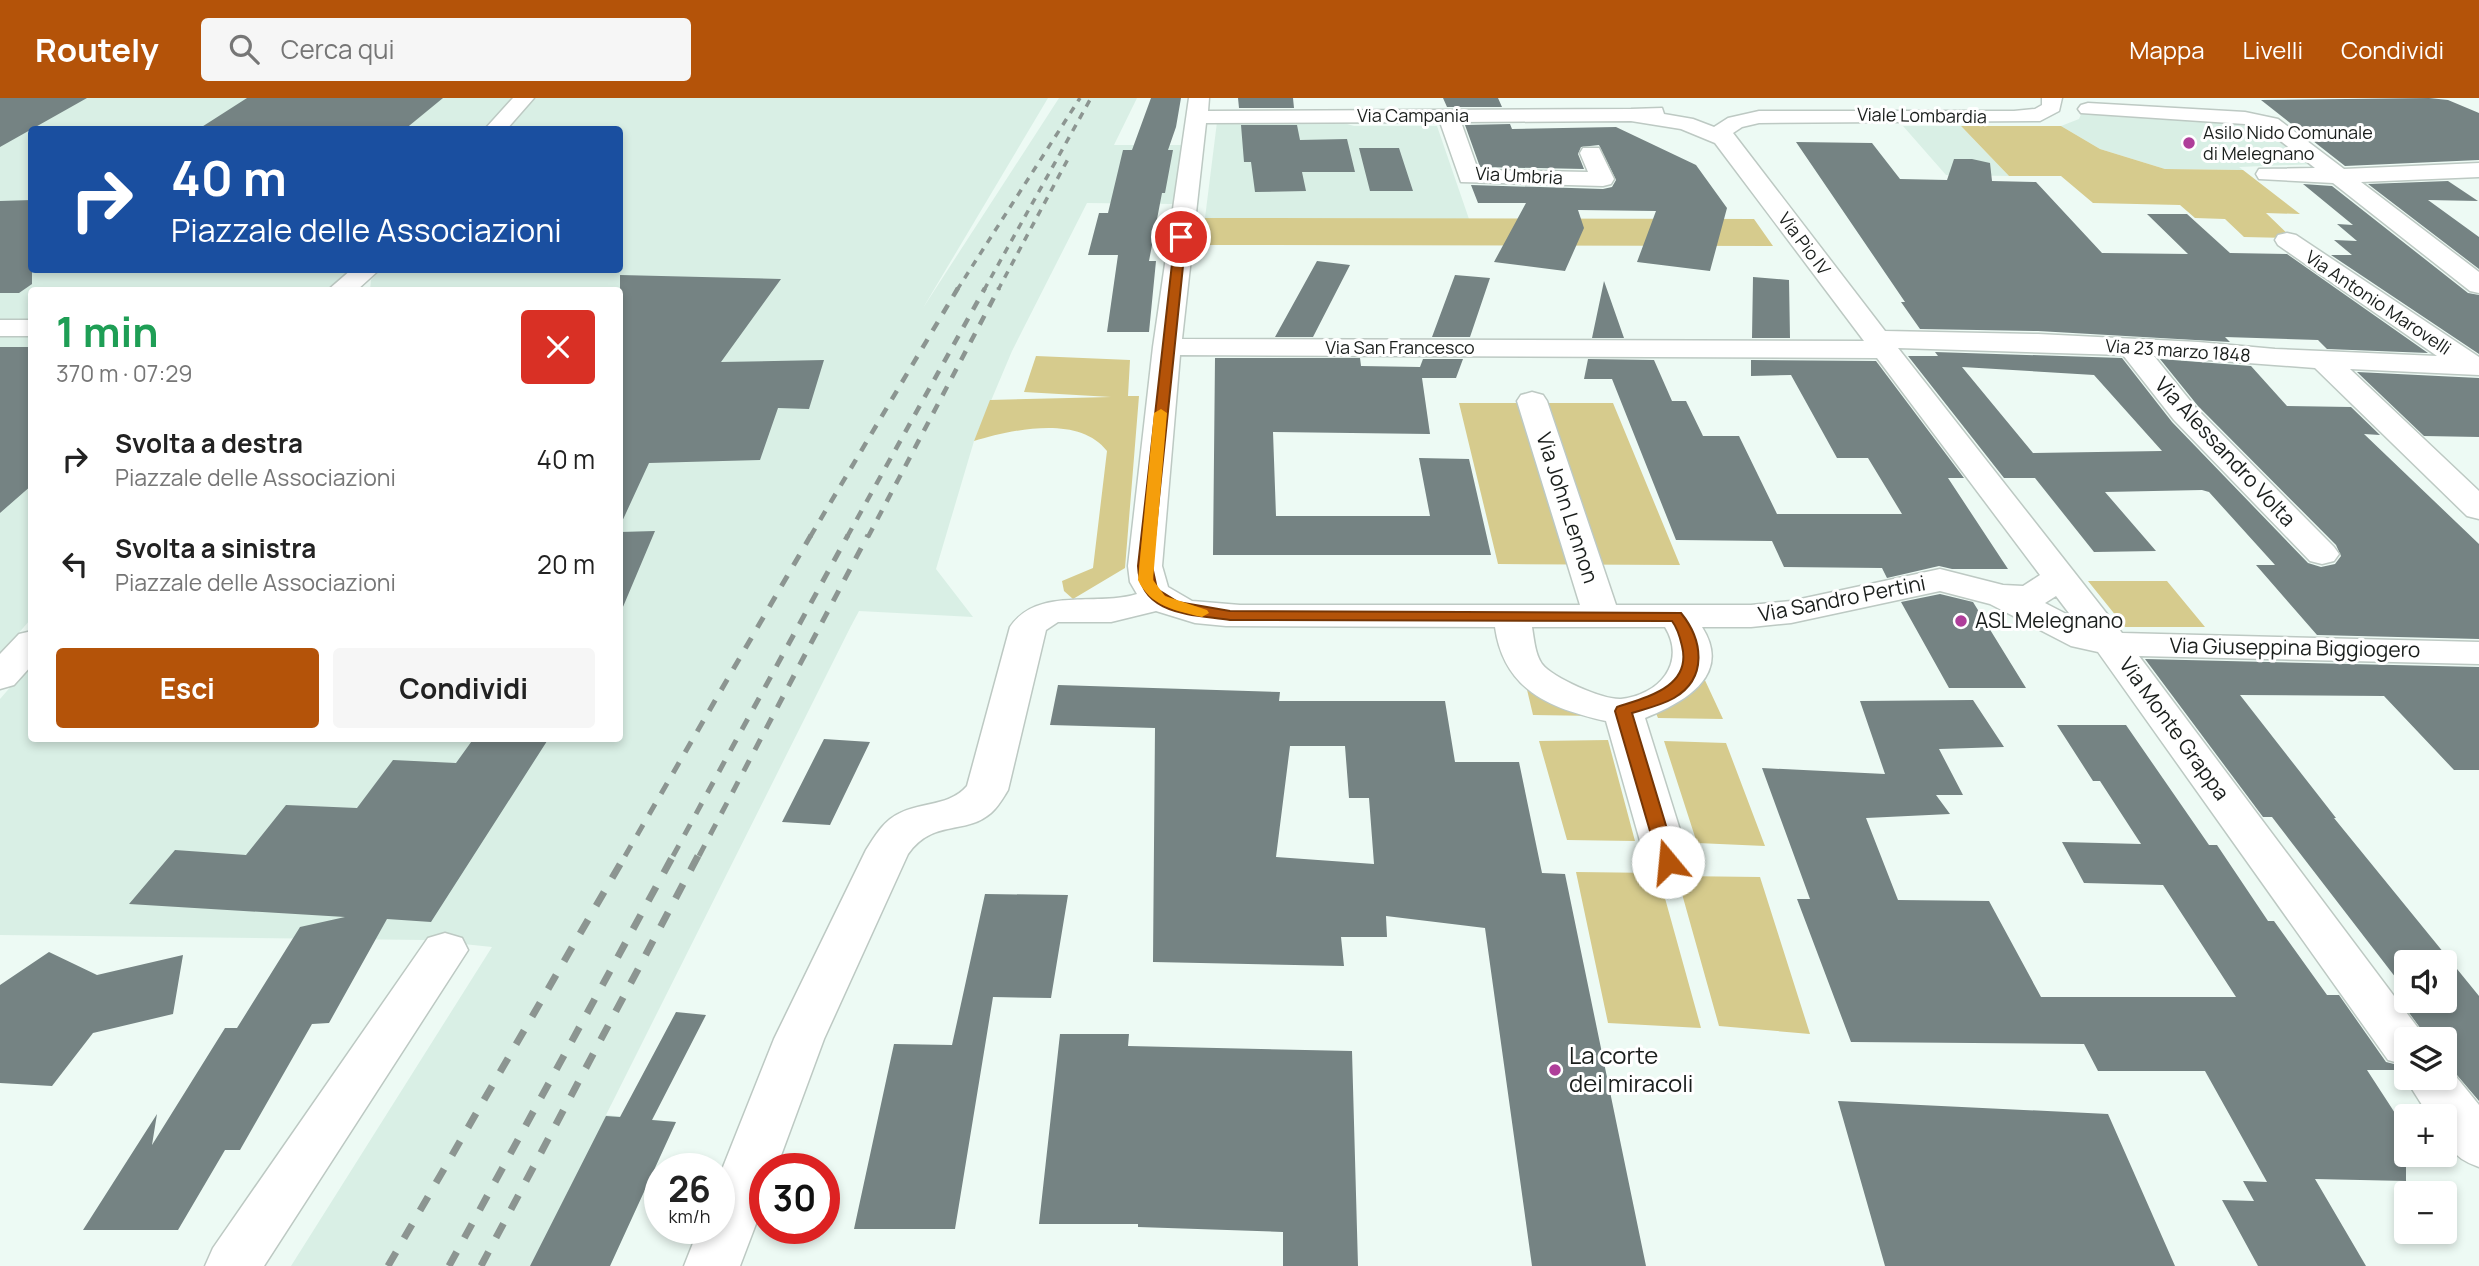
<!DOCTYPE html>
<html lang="it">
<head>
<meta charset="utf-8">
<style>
	body { margin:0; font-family:Manrope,sans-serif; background:#f6f6f6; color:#222; height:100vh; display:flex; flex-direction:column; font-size:26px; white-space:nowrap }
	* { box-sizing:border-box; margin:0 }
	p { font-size:23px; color:#767676 }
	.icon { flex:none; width:38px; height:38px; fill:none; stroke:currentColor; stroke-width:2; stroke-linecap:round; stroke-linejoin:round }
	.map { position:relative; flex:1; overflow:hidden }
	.details { position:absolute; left:28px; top:189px; width:595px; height:455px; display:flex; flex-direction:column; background:#fff; border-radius:7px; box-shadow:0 4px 10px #0003 }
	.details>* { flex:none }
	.banner { position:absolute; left:28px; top:28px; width:595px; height:147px; border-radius:7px; box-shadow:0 4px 10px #0003; background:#1a4fa0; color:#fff; overflow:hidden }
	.buttons { position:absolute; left:2394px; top:852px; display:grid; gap:14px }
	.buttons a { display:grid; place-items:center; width:63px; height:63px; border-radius:7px; background:#fff; box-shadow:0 4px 10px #0003; font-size:35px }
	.speed { position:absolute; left:644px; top:1055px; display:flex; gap:14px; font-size:35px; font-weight:700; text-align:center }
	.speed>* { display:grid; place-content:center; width:91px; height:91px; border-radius:50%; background:#fff; box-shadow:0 4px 10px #0003; line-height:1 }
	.speed small { font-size:18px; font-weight:400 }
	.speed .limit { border:10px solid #d22; background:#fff; color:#111 }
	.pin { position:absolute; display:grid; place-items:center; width:60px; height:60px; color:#fff; margin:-30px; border:4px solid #fff; border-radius:50%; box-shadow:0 2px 7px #0007 }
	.me { position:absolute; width:77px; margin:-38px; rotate:343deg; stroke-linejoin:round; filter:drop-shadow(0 0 5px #0008) }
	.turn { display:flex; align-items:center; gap:24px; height:147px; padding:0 28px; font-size:32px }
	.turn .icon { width:91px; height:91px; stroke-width:2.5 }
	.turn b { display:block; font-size:49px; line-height:60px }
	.round { display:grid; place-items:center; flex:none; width:74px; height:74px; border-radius:7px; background:#f6f6f6 }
	.overview { display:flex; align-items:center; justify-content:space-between; height:119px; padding:0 28px }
	h1 { font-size:42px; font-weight:700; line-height:52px; color:#1e9e55 }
	.cta { display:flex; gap:14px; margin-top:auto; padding:14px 28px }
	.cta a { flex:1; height:80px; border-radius:7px; background:#b45309; color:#fff; font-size:28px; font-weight:700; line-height:80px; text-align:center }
	.cta a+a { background:#f6f6f6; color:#222 }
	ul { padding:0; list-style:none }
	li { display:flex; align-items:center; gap:21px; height:105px; padding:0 28px }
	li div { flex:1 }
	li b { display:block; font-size:26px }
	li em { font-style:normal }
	header { display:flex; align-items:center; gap:42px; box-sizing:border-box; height:98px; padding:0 35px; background:#b45309; color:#fff }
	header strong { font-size:33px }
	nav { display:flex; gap:38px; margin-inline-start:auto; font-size:24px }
	.search { width:490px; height:63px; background:#f6f6f6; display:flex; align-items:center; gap:18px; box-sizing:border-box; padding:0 24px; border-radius:7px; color:#767676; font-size:26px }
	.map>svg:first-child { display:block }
	.built { fill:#d9efe5 }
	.green { fill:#d6cb8d }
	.building { fill:#758383; fill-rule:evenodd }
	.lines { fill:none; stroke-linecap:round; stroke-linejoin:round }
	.minor-casing { stroke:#bdc9c3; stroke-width:3 }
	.minor { fill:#fff; fill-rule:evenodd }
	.rail-far3 { stroke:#8c9591; stroke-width:3.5; stroke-dasharray:7 7; stroke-linecap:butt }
	.rail-far2 { stroke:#8c9591; stroke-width:4.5; stroke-dasharray:10 10; stroke-linecap:butt }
	.rail-far1 { stroke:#8c9591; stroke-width:5; stroke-dasharray:12 12; stroke-linecap:butt }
	.rail { stroke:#8c9591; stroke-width:7; stroke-dasharray:16 16; stroke-linecap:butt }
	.route { fill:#b45309; stroke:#753606; stroke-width:2 }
	.slow { fill:#f59e0b }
	.poi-dot { fill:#af3e9a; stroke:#fff; stroke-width:2.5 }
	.labels { text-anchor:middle; stroke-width:6; stroke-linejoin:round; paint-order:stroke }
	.far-street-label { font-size:18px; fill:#1a1e1c; stroke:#fff }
	.far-poi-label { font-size:18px; fill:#1a1e1c; stroke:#fff; text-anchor:start }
	.street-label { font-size:21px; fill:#1a1e1c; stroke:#fff }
	.poi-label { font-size:21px; fill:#1a1e1c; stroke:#fff; text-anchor:start }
	.near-poi-label { font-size:24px; fill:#1a1e1c; stroke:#fff; text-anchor:start }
</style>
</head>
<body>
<header>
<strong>Routely</strong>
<div class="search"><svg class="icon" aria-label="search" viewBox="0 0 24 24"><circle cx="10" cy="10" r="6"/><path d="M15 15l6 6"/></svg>Cerca qui</div>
<nav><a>Mappa</a><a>Livelli</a><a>Condividi</a></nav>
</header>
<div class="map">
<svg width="2479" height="1168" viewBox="0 0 2479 1168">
	<rect width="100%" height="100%" fill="#edfaf4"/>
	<path class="built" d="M0,0H513L484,31L32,32V172H351L325,192H32L31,521L0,556Z
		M533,0H1048L923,210L1059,0H1137L1114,47H1182L1173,106L1087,105L1012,253L974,343L936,471L973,519L859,513L851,528L606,1017L676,1024L610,1168H291L492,849L425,842L0,837V601L31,565L32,640H620V192H370L371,182L380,172H620V32L505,31Z
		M2082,14L2265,24L2317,66L2239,69L2243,72L2165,71L2100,51L2061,28L2079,21Z
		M1337,23L1354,28H1437L1469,121L1205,120L1217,24Z
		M1903,28H1961L2009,78L1946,77Z"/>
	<path class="green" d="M1961,28H2061L2100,51L2165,71L2243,72L2300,116L2266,115L2292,140L2244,139L2225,121L2195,120L2180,107L2093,105L2061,78H2009Z
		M1205,120L1754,121L1773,148L1202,147Z
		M1036,258L1130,262L1128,298H1139L1125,470L1073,501L1064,493L1062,483L1093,470L1107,353C1079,316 1011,332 974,343L990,302L1111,299L1024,294Z
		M1459,305H1613L1680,467L1498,466Z
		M2088,483H2167L2205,529H2125Z
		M1690,550L1723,621L1658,620L1651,604Z
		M1519,558L1597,618L1533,617Z
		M1608,642L1635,743L1567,742L1539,643Z
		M1664,643L1726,645L1765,748L1697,745Z
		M1576,774L1658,775L1701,930L1608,925Z
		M1677,778L1760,779L1810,936L1719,928Z"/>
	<path class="building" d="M0,0H87L0,49Z
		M247,0H443L404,32H197Z
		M1151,0H1181L1176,29L1168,52H1173L1165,95H1162L1149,163H1156L1149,234H1107L1118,157H1088L1099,115H1108L1123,52H1132Z
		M1238,0H1293L1294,10H1239Z
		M1443,0H1498L1502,9H1447Z
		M2429,0L2448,2L2479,15V62L2345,68L2261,2Z
		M1510,26L1512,31L1616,29L1696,67L1727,110L1710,173L1637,164L1656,113L1578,112L1584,130L1565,173L1494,164L1526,105H1478L1471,87L1603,91L1612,89L1616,82L1599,47L1581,49L1578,56L1584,71L1480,69L1465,27Z
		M1241,27H1297L1300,42L1347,41L1355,74H1302L1306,93L1255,94L1251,64H1244Z
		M1796,44L1872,45L1900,81L1947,82L1954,61H1972L1990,65L1992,83L2036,84L2102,155L2188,156L2147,116H2187L2230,155L2287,156L2428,255L2327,251L2318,242L2225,239L2230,244L2038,233L1920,231L1901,204H1905Z
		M1359,50H1399L1413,93H1370Z
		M2448,83L2478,103L2428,102L2479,139V171L2368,86Z
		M2303,86L2332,88L2468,195L2479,197V256L2331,157H2352L2334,142L2357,143L2337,126L2353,127Z
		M32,102V186L19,195H0V103Z
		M1317,163L1350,167L1313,239H1275Z
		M620,177L781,181L721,264L824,262L809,311L778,310L760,362L649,365L620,428Z
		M1455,177L1490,180L1470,239H1432Z
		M1753,179L1789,182L1790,240H1752Z
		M1604,183L1624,240H1592Z
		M0,249H32V387L0,415Z
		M1935,254L2122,260L2172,324L2308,465L2321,469L2335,466L2341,458L2336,447L2198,308L2160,261L2251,268L2287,308L2351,309L2380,337L2364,336L2479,446V541L2317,537L2256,467H2275L2209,394L2202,392L2105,394L2156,453L2094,454L2035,380H2004L1908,258H1938ZM1962,269L2094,277L2162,353L2033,355Z
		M1215,260H1360L1361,268L1420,269L1423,261H1463L1456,280H1422L1430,336L1273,334L1276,418H1430L1419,360L1469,361L1491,457H1213Z
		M1588,261L1654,262L1672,303H1686L1703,338H1739L1777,416H1902L1868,360H1837L1791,277L1751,278V262L1876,263L1964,380H1948L2008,471H1952L1939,468L1887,480L1882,470L1784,469L1772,443L1676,442L1612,281H1584Z
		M2357,274L2479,280V339L2424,338Z
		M655,433L620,516V434Z
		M1940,496L1973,504L2026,590H1949L1901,504Z
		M2145,561L2479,569V672H2454L2384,598L2240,597L2336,720H2334L2479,898V1003L2445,963V942H2429L2396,897H2406V903H2445V864H2406V893L2272,719H2263Z
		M1058,587L1280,594L1279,603H1445L1455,664H1519L1542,775L1565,776L1646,1168H1532L1485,830L1386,818L1387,839H1341L1344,868L1153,864L1155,630L1050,627ZM1290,648H1345L1349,700H1369L1374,766L1276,759Z
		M1973,602L2004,649L1939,651L1963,697H1936L1950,716L1866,720L1898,802L1989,803L2041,899H2236L2163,787L2084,785L2062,744L2141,746L2100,683H2093L2057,627H2126L2209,747H2217L2268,823H2274L2327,897H2339L2386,964L2406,969V972H2367L2406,1032V1083L2315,1081L2366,1168H2258L2222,1102L2254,1103L2243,1083L2267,1084L2205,973H2098L2084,946L1851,944L1797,801H1810L1762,670L1885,676L1860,603Z
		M474,640H549L431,824L387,821L329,925L312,926L240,1052H225L178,1132H83L157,1016L152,1047L225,930H237L300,829L345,819L129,806L175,752L246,757L286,707L357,710L393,662L456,665Z
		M824,641L870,644L830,727L782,724Z
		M985,796L1068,797L1051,900L993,899L955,1131H854L894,946L952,947Z
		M49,854L97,877L183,857L173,916L93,935L52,988L0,985V887Z
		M676,914L706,917L652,1022L676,1024L610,1168H530L606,1018L620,1019Z
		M1060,936H1129L1128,948L1352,953L1358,1168H1283V1134L1138,1129V1126H1039Z
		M1838,1003L2108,1016L2175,1168H1885Z"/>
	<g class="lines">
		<defs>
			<path id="minor" d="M513,0H534L506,32H484Z
				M1189,0H1209L1208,13L1631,11L1662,10L1664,16L1693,21L1714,29L1728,20L1759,13H2014L2035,11L2042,7V0H2062L2059,13L2040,23L1759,25L1742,29L1733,35L1885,233L2038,236L2198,244L2275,251L2437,258L2278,147L2275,142L2278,137L2287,135L2296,137L2479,259V277L2350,271L2479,393V421L2467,418L2315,270L2154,258L2196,310L2334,449L2339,456L2334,463L2322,466L2310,463L2174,322L2123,257L1898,250L2122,535L2479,544V566L2139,558L2427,942H2406V967L2388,962L2098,554L2071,548L1990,506L1940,493L1791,525L1751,529H1702C1733,578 1683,605 1645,620L1690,764L1684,775L1668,779L1652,775L1646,764L1606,623C1549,610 1504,592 1495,529L1226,528L1195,525L1156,513L1111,524H1058L1046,532L1008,692C1003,700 998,709 991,715C964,738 934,720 908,756L824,941L776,1071H765V1102L740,1168H684L699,1130H719V1079L774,941L866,752C875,738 884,722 900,715C922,704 950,708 967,688L1010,529C1038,488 1096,509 1137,496L1130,484L1128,468L1153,249ZM1631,23L1681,31L1715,45L1864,243L1182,241L1206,25L1440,24L1461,84L1603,88L1611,86L1614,81L1599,50H1583L1580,55L1588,74L1478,72L1461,24ZM1180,257L1877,260L2040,477L2023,488L2003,487L1940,471L1791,503L1751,507H1616L1547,303L1543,297L1532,294L1521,297L1517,303L1580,507H1240L1192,503L1168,489L1162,468ZM2056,498L2072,519L2045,505ZM1532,529H1665C1687,565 1659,597 1621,601C1603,602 1553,580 1542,566C1535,556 1534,541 1532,529Z
				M2088,5L2245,14L2278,21L2344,71L2479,65V79L2361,84L2479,174V195L2470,193L2333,85L2259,81L2256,76L2259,71L2315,70L2264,30L2245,26L2081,15L2078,11L2081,7Z
				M351,172H379L357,192H328Z
				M0,222H32V238H0Z
				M32,533V567L14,587L0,591V556L19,536Z
				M445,835L462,840L468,852L264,1168H205L213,1150L428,840Z
				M2445,965L2479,1007V1069C2451,1059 2445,1047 2445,1018H2429L2405,980L2406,977V980H2445Z"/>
		</defs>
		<use href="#minor" class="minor-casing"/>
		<use href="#minor" class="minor"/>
		<path class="rail-far3" d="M957,192L1080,0
			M984,192L1091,0
			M998,192L1068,61"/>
		<path class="rail-far2" d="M810,439L958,190
			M847,439L985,190
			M868,439L999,190"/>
		<path class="rail-far1" d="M625,758L811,437
			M673,758L848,437
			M699,758L868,437"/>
		<path class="rail" d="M388,1168L626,756
			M449,1168L674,756
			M481,1168L699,756"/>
	</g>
	<path class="route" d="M1181,136L1186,139L1152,468L1157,491L1178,504L1230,513L1681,515C1703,542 1708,580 1674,600C1662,607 1645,611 1632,615L1677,764L1674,768H1661L1659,764L1615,613L1617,609C1647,599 1692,589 1682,548C1680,539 1678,531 1672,523L1230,522C1192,516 1140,518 1138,468L1175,139Z"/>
	<path class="slow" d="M1161,311L1167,315L1153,482L1165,498L1207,512L1209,515L1202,519C1176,513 1150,508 1138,482L1154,315Z"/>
	<g class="poi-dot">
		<circle cx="2189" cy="45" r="7"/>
		<circle cx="1961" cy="523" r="7"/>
		<circle cx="1555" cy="972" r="7"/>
	</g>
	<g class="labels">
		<g class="far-street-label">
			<text x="1413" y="24">Via Campania</text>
			<text transform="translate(1922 18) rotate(1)" y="6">Viale Lombardia</text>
			<text transform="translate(1519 78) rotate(3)" y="6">Via Umbria</text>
			<text transform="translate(1804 146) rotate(53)" y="6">Via Pio IV</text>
			<text transform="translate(2378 205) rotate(34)" y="6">Via Antonio Marovelli</text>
			<text x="1400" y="256">Via San Francesco</text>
			<text transform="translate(2178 253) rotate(4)" y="6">Via 23 marzo 1848</text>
		</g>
		<g class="far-poi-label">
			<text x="2203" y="41">Asilo Nido Comunale<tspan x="2203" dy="21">di Melegnano</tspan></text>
		</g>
		<g class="street-label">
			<text transform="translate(2225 354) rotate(47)" y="7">Via Alessandro Volta</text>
			<text transform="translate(1567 410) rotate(72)" y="7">Via John Lennon</text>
			<text transform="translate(1842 501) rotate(-11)" y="7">Via Sandro Pertini</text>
			<text transform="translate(2295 550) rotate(1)" y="7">Via Giuseppina Biggiogero</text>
			<text transform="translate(2174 631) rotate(54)" y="7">Via Monte Grappa</text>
		</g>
		<g class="poi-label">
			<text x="1975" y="530">ASL Melegnano</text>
		</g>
		<g class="near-poi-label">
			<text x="1569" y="966">La corte<tspan x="1569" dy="28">dei miracoli</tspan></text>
		</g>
	</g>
</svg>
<div class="buttons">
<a><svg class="icon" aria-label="sound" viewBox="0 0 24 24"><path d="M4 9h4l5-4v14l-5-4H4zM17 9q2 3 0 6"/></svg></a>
<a><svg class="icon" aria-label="layers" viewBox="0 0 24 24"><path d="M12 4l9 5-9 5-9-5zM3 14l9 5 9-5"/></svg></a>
<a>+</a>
<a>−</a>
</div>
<div class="speed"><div>26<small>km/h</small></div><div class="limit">30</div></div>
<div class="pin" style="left:1181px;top:139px;background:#d93025"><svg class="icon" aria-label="arrive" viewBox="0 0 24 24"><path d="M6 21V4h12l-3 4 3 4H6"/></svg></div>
<svg class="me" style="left:1668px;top:764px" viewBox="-20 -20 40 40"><circle r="19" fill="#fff"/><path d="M0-13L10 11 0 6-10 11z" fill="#b45309"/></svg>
<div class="banner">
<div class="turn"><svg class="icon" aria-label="right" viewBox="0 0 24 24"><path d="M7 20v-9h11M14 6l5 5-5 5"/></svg><div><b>40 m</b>Piazzale delle Associazioni</div></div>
</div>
<section class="details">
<div class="overview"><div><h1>1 min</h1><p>370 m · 07:29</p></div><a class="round" style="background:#d93025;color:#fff"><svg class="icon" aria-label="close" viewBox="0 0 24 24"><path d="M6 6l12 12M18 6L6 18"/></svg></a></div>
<ul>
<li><svg class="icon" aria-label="right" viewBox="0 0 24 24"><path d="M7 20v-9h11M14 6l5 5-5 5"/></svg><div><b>Svolta a destra</b><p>Piazzale delle Associazioni</p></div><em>40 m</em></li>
<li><svg class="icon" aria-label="left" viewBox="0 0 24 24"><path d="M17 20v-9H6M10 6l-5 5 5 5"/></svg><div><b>Svolta a sinistra</b><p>Piazzale delle Associazioni</p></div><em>20 m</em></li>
</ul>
<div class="cta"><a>Esci</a><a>Condividi</a></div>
</section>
</div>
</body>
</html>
